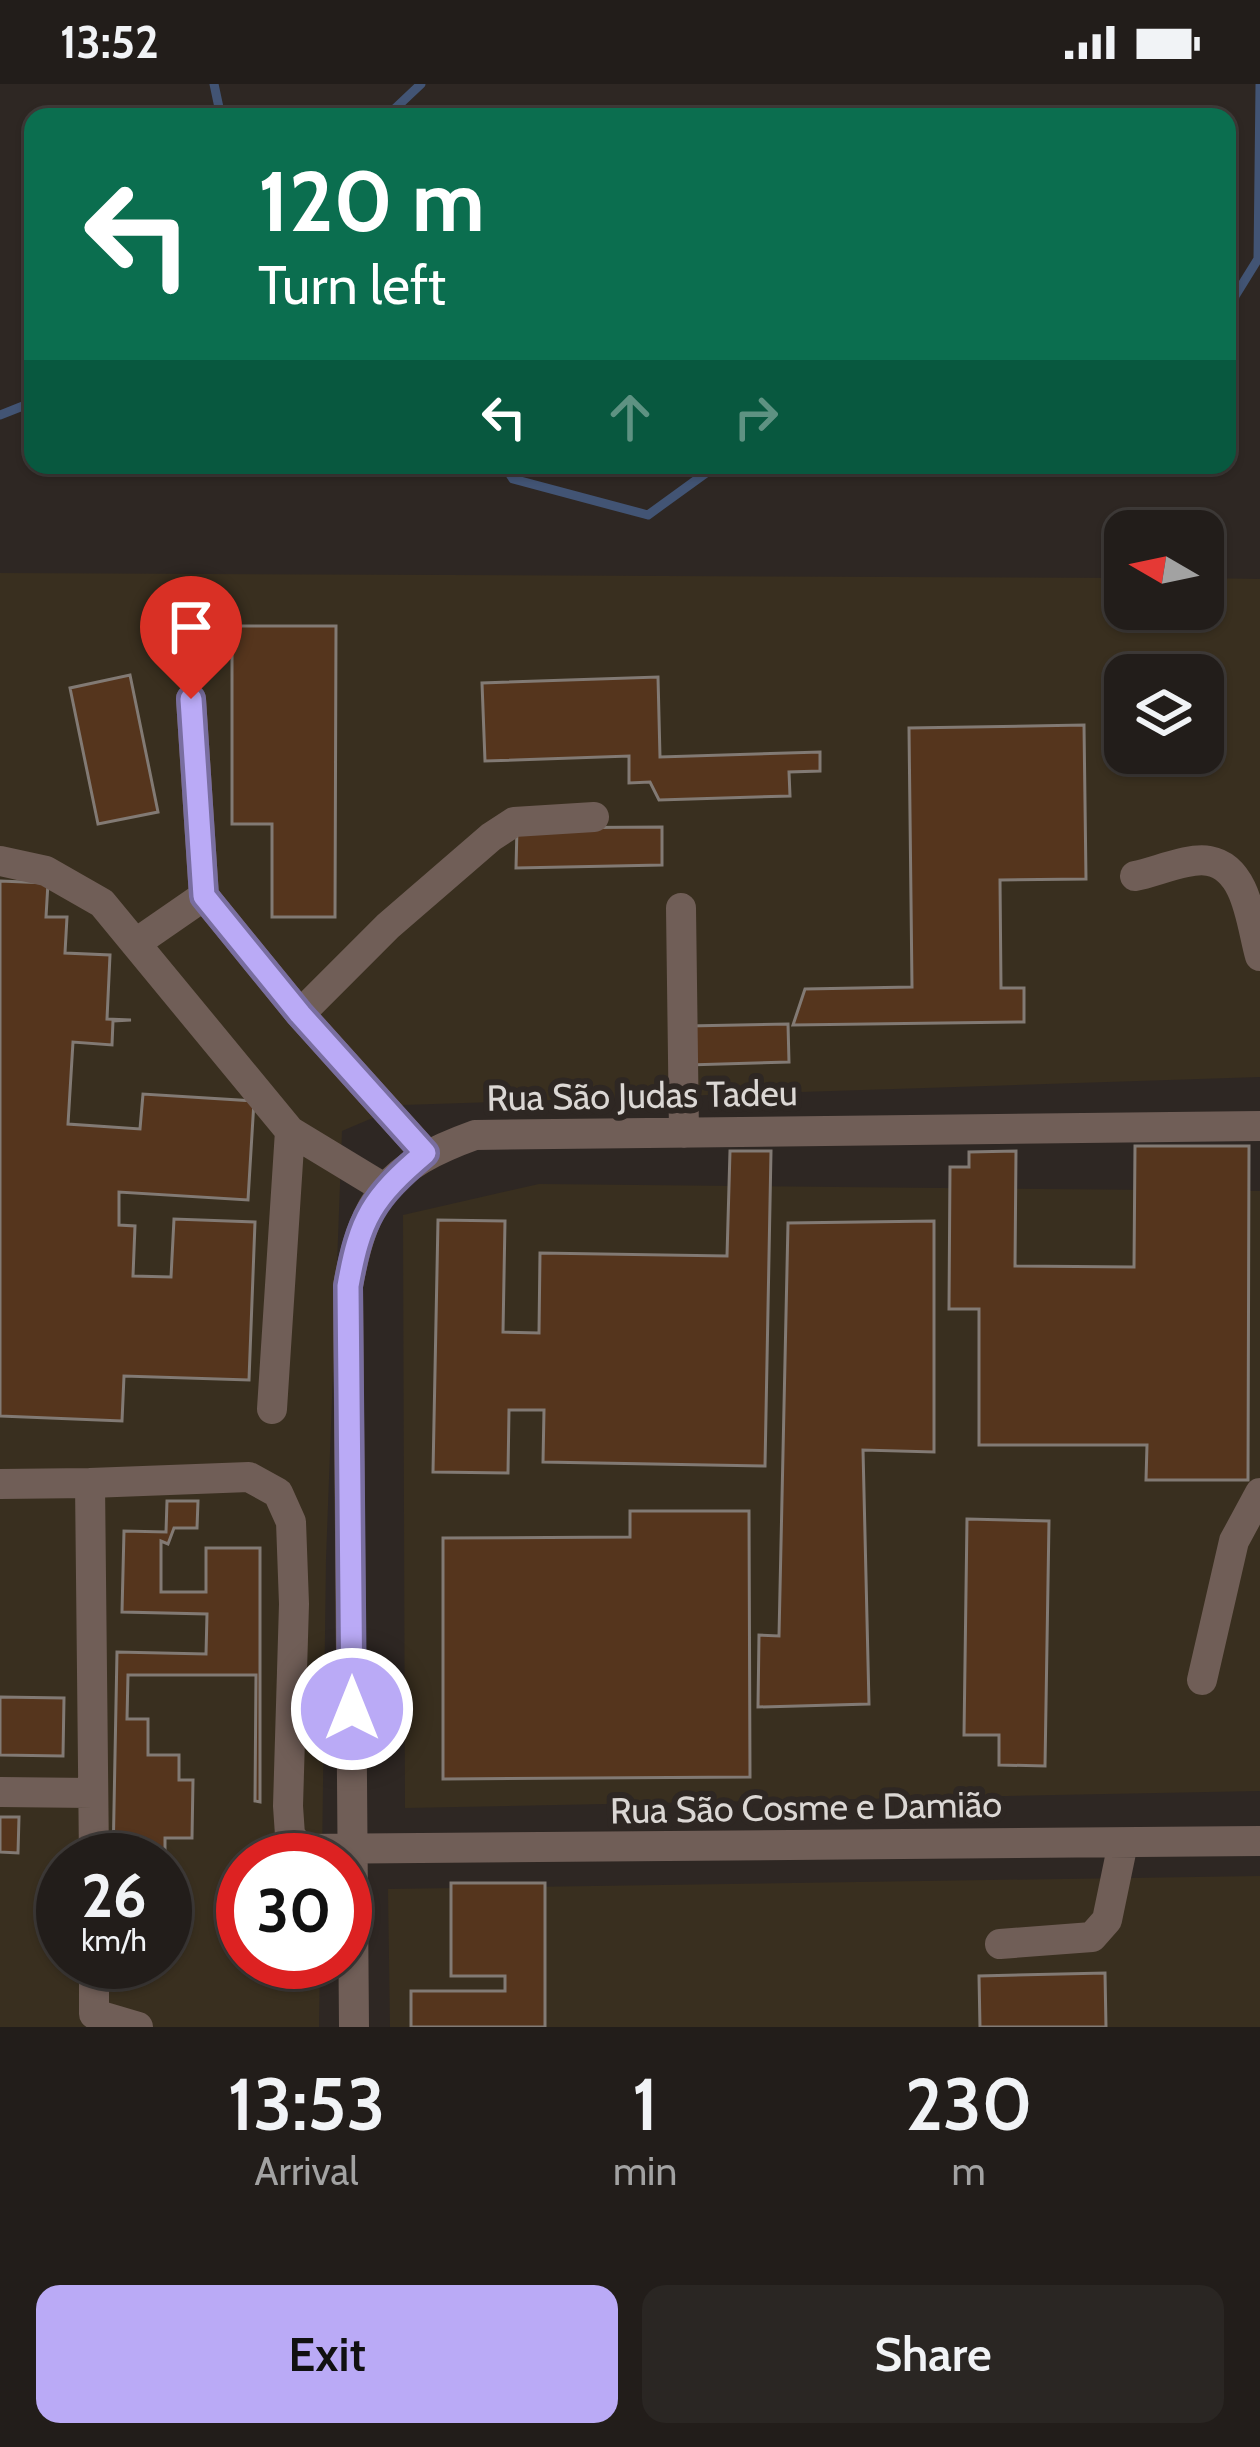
<!DOCTYPE html>
<html lang="en">
<head>
<meta charset="utf-8">
<style>
	body { margin:0; font-family:Cabin,sans-serif; background:#2a2623; color:#f1f3f6; height:100vh; display:flex; flex-direction:column; font-size:45px; white-space:nowrap }
	* { box-sizing:border-box; margin:0 }
	p { font-size:39px; color:#a2a2a2 }
	.icon { flex:none; width:66px; height:66px; fill:none; stroke:currentColor; stroke-width:2; stroke-linecap:round; stroke-linejoin:round }
	.map { position:relative; height:1943px; overflow:hidden }
	.details { display:flex; flex-direction:column; background:#221d1a; flex:1 }
	.details>* { flex:none }
	.top-card { position:absolute; left:24px; top:24px; width:1212px; height:366px; border-radius:24px; box-shadow:0 3px 9px #0004,0 0 0 3px #3f3b39; background:#0b6e4f; color:#fff; overflow:hidden }
	.needle { width:78px; rotate:279deg }
	.controls { position:absolute; left:1104px; top:426px; display:grid; gap:24px }
	.controls a { display:grid; place-items:center; width:120px; height:120px; border-radius:24px; background:#221d1a; box-shadow:0 3px 9px #0004,0 0 0 3px #3f3b39; font-size:60px }
	.speed { position:absolute; left:36px; top:1749px; display:flex; gap:24px; font-size:60px; font-weight:700; text-align:center }
	.speed>* { display:grid; place-content:center; width:156px; height:156px; border-radius:50%; background:#221d1a; box-shadow:0 3px 9px #0004,0 0 0 3px #3f3b39; line-height:1 }
	.speed small { font-size:30px; font-weight:400 }
	.speed .limit { border:18px solid #d22; background:#fff; color:#111 }
	.pin { position:absolute; display:grid; place-items:center; width:102px; height:102px; color:#fff; margin:-123px -51px; border-radius:50% 50% 50% 0; rotate:-45deg; box-shadow:0 0 12px #0007 }
	.pin .icon { rotate:45deg }
	.me { position:absolute; width:132px; margin:-66px; rotate:0deg; stroke-linejoin:round; filter:drop-shadow(0 0 9px #0008) }
	.turn { display:flex; align-items:center; gap:42px; height:252px; padding:0 36px; font-size:54px }
	.turn .icon { width:156px; height:156px; stroke-width:2.5 }
	.turn b { display:block; font-size:84px; line-height:102px }
	.lanes { display:flex; align-items:center; height:114px; padding:0 36px; background:#0003; justify-content:center; gap:60px; direction:ltr }
	.lanes .off { opacity:.35 }
	.eta { display:flex; justify-content:space-evenly; align-items:center; height:204px; text-align:center }
	.eta b { font-size:72px; font-weight:600; line-height:84px }
	.primary-button { display:flex; gap:24px; margin-top:auto; padding:24px 36px }
	.primary-button a { flex:1; height:138px; border-radius:24px; background:#baaaf6; color:#111; font-size:48px; font-weight:600; line-height:138px; text-align:center }
	.primary-button a+a { background:#2a2623; color:#f1f3f6 }
	.status { display:flex; justify-content:space-between; align-items:center; height:84px; padding:0 60px; background:#221d1a; direction:ltr }
	.status svg { height:33px; fill:currentColor }
	.map>svg:first-child { display:block }
	.industrial { fill:#392f1f; fill-rule:evenodd }
	.lines { fill:none; stroke-linecap:round; stroke-linejoin:round }
	.stream { stroke:#425474; stroke-width:9 }
	.building { fill:#55351d; stroke:#827a74; stroke-width:3 }
	.minor { stroke:#705e57; stroke-width:30 }
	.route-casing { stroke:#796ea0; stroke-width:30 }
	.route { stroke:#baaaf6; stroke-width:21 }
	.labels { text-anchor:middle; stroke-width:12; stroke-linejoin:round; paint-order:stroke }
	.street-label { font-size:36px; fill:#dbd7d4; stroke:#2e2723 }
</style>
</head>
<body>
<div class="status"><b>13:52</b><svg viewBox="0 0 49 12"><path d="M0 12V9h3v3zM5 12V6h3v6zM10 12V3h3v9zM15 12V0h3v12zM26 1h20v11H26zM47 4h2v5h-2z"/></svg></div>
<div class="map">
<svg width="1260" height="1943" viewBox="0 0 1260 1943">
	<rect width="100%" height="100%" fill="#2e2723"/>
	<path class="industrial" d="M0,489L1125,494V525H1203V494L1260,495V993L403,1021L342,1047L326,1475L322,1776H243V1878H320L319,1943H0ZM1125,591H1203V669H1125ZM63,1776H165V1878H63Z
		M539,1100L1260,1107V1707L405,1724L403,1131Z
		M1260,1792V1943H390L388,1805Z"/>
	<g class="lines">
		<path class="stream" d="M214,0L221,33
			M386,33L421,0
			M1227,259L1235,212L1258,175L1260,1
			M0,331L33,318
			M504,381L513,395L648,431L717,381"/>
	</g>
	<path class="building" d="M232,542H336L335,833H272V740H232Z
		M130,591L158,728L98,740L70,604Z
		M658,593L660,673L820,668V687L789,688L790,712L659,716L650,698L629,699V672L485,677L482,599Z
		M1084,641L1086,795L1000,796L1001,904H1024V938L793,941L805,905L912,903L909,644Z
		M662,743V781L516,784L517,744Z
		M0,797L48,799L46,833H67L65,869L110,871L107,935L131,936L113,937L112,961L73,958L68,1040L140,1045L143,1010L254,1017L248,1116L119,1108V1141L135,1142L133,1192L171,1193L174,1135L255,1138L249,1296L124,1292L122,1337L0,1332Z
		M788,940L789,978L688,981V942Z
		M1135,1062H1249L1248,1396H1146L1147,1361H979V1225H949L950,1083H969V1068L1016,1067L1015,1182L1134,1183Z
		M730,1067H771L765,1382L543,1378L544,1326H509L508,1389L433,1388L438,1136L505,1137L503,1248L539,1249L540,1169L727,1172Z
		M934,1137V1368L863,1366L869,1620L758,1623L759,1551L779,1552L788,1139Z
		M167,1417H198L197,1444H174L168,1460L161,1457V1508H206V1464H260V1718L255,1717L256,1591H128L127,1635H148V1671H179V1696H193L192,1754H165V1776H113L117,1568L206,1570L207,1530L122,1528L124,1447L166,1448Z
		M630,1427H749L750,1693L443,1695V1454L630,1453Z
		M967,1435L1049,1437L1045,1682L999,1681V1651H964Z
		M0,1613L64,1614L63,1672L0,1671Z
		M0,1733H19L18,1769L0,1768Z
		M451,1799H545V1943H411V1907H505V1892H451Z
		M1105,1889L1106,1943H980L979,1892Z"/>
	<g class="lines">
		<path class="minor" d="M191,615L204,812
			M0,777L46,787L102,819L290,1047L384,1104
			M1135,792C1156,788 1189,773 1209,777C1248,784 1251,841 1260,872
			M681,824L684,1049
			M136,859L204,812L300,930L425,1069
			M300,930L388,842L491,753L514,738L594,733
			M272,1325L290,1047
			M0,1400L90,1399
			M1202,1596L1234,1457L1260,1409
			M0,1708L93,1709
			M94,1776L90,1399L249,1393L278,1409L291,1438L294,1520L288,1722L290,1751L301,1765L1260,1757
			M1000,1860L1092,1853L1107,1836L1123,1759
			M94,1878V1930L138,1943
			M354,1943L348,1202C364,1113 389,1082 475,1051L1260,1042"/>
	</g>
	<g class="lines">
		<defs>
			<path id="route" d="M191,615L204,812L300,930L425,1069C372,1114 360,1134 348,1202L352,1625"/>
		</defs>
		<use href="#route" class="route-casing"/>
		<use href="#route" class="route"/>
	</g>
	<g class="labels">
		<g class="street-label">
			<text transform="translate(642 1011) rotate(-1)" y="13">Rua São Judas Tadeu</text>
			<text transform="translate(806 1723) rotate(-1)" y="13">Rua São Cosme e Damião</text>
		</g>
	</g>
</svg>
<div class="controls">
<a><svg class="needle" viewBox="-14 -14 28 28"><path d="M0-13l5 13h-10z" fill="#e53935"/><path d="M0 13l5-13h-10z" fill="#a2a2a2"/></svg></a>
<a><svg class="icon" aria-label="layers" viewBox="0 0 24 24"><path d="M12 4l9 5-9 5-9-5zM3 14l9 5 9-5"/></svg></a>
</div>
<div class="speed"><div>26<small>km/h</small></div><div class="limit">30</div></div>
<div class="pin" style="left:191px;top:615px;background:#d93025"><svg class="icon" aria-label="arrive" viewBox="0 0 24 24"><path d="M6 21V4h12l-3 4 3 4H6"/></svg></div>
<svg class="me" style="left:352px;top:1625px" viewBox="-20 -20 40 40"><circle r="17" fill="#baaaf6" stroke="#fff" stroke-width="3"/><path d="M0-11L8 9 0 5-8 9z" fill="#fff"/></svg>
<div class="top-card">
<div class="turn"><svg class="icon" aria-label="left" viewBox="0 0 24 24"><path d="M17 20v-9H6M10 6l-5 5 5 5"/></svg><div><b>120 m</b>Turn left</div></div>
<div class="lanes"><svg class="icon" aria-label="left" viewBox="0 0 24 24"><path d="M17 20v-9H6M10 6l-5 5 5 5"/></svg><svg class="icon off" aria-label="ahead" viewBox="0 0 24 24"><path d="M12 20V5M6 11l6-6 6 6"/></svg><svg class="icon off" aria-label="right" viewBox="0 0 24 24"><path d="M7 20v-9h11M14 6l5 5-5 5"/></svg></div>
</div>
</div>
<section class="details">
<div class="eta">
<div><b>13:53</b><p>Arrival</p></div>
<div><b>1</b><p>min</p></div>
<div><b>230</b><p>m</p></div>
</div>
<div class="primary-button"><a>Exit</a><a>Share</a></div>
</section>
</body>
</html>
